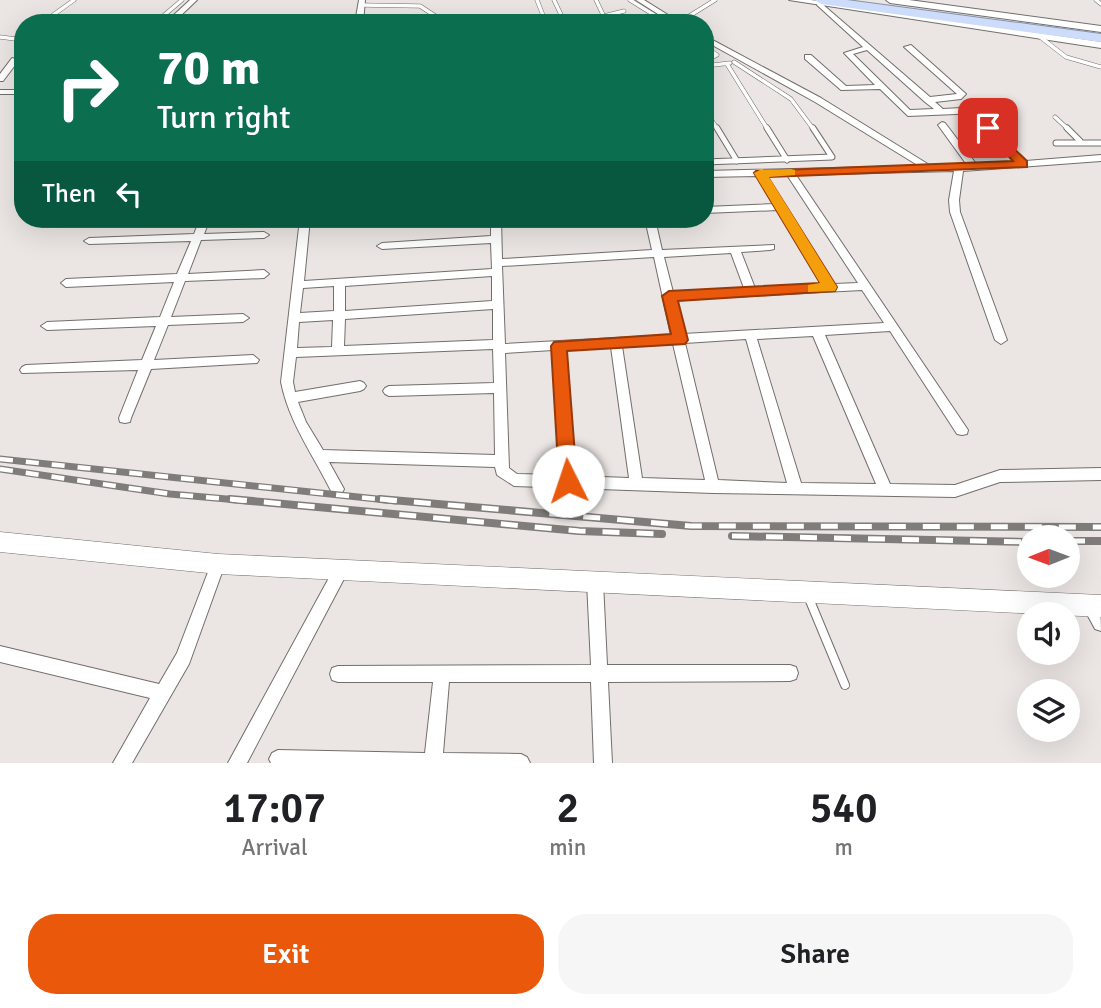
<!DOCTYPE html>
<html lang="en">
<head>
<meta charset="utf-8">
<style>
	body { margin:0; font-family:Signika,sans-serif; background:#f6f6f6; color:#202124; height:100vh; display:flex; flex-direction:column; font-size:26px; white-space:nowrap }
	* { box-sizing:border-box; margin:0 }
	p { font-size:23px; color:#757577 }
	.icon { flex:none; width:38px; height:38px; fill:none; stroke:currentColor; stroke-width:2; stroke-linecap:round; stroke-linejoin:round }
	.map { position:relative; height:763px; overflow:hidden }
	.sheet { display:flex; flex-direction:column; background:#fff; flex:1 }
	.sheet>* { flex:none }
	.banner { position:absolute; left:14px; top:14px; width:700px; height:214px; border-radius:28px; box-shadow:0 7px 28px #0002; background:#0b6e4f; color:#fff; overflow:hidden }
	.needle { width:46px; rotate:269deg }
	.buttons { position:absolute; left:1017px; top:525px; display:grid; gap:14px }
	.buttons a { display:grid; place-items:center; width:63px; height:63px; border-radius:50%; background:#fff; box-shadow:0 7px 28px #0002; font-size:35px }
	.pin { position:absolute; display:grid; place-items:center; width:60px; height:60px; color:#fff; margin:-30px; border-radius:14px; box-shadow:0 4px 10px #0006 }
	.me { position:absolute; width:77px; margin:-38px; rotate:356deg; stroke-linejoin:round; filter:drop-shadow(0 0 5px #0008) }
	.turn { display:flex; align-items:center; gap:24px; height:147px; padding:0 28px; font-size:32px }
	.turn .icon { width:91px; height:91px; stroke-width:2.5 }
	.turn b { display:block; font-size:49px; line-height:60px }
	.then { display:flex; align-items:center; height:66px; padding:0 28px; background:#0003; gap:14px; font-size:26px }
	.eta { display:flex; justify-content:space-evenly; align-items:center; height:119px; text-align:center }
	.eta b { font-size:42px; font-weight:600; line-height:49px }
	.button { display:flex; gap:14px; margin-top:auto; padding:14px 28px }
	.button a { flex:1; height:80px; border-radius:28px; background:#ea580c; color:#fff; font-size:28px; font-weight:600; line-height:80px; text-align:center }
	.button a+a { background:#f6f6f6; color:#202124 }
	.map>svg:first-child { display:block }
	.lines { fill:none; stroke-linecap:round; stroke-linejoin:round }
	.service-far2-casing { stroke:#726e6b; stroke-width:4.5 }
	.service-far1-casing { stroke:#726e6b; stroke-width:7 }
	.service-casing { stroke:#726e6b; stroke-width:10 }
	.minor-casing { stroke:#726e6b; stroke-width:2 }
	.tertiary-casing { stroke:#726e6b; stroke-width:2 }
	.secondary-casing { stroke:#726e6b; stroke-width:1 }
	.trunk-casing { stroke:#8592a9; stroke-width:2 }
	.service-far2 { stroke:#fff; stroke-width:3.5 }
	.service-far1 { stroke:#fff; stroke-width:5 }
	.service { stroke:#fff; stroke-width:8 }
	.minor { fill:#fff; fill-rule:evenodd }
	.tertiary { fill:#fff; fill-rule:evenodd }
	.secondary { fill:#fff; fill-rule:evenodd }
	.trunk { fill:#ccdcfa; fill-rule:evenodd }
	.rail-far1-casing { stroke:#7f7c7a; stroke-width:7 }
	.rail-casing { stroke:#7f7c7a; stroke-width:8 }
	.rail-far1 { stroke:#fff; stroke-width:4.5; stroke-dasharray:13; stroke-linecap:butt }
	.rail { stroke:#fff; stroke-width:5; stroke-dasharray:17; stroke-linecap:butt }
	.route { fill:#ea580c; stroke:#983908; stroke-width:2 }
	.slow { fill:#f59e0b }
</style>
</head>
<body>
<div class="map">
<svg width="1101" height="763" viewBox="0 0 1101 763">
	<rect width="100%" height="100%" fill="#ebe6e3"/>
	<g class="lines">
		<defs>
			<path id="service-far2" d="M537,0L546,23
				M554,0L565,23
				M596,0L607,23
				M630,0L667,23
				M1096,0L1101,4
				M361,5L420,6L446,23
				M604,16L624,11
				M42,23L74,0
				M155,23L182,0
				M457,23L544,16
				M678,23L715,0
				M1039,36L1066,57L1101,67
				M0,37L23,40
				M705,47L717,55L705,61
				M734,62L791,99L814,130
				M727,64L768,130
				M705,66L730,63
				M705,110L718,130
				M1055,117L1069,130
				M988,128L990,130"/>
			<path id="service-far1" d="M717,128L737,161
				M767,128L787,160
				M988,128L1023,164
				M1067,128L1080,141
				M1056,143H1101
				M705,162L832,157L813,128"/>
			<path id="service" d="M808,596L845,685"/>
			<path id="minor" d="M190,0H197L173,23H165Z
				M359,0H365L363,23H355Z
				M636,0H644L681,23H672Z
				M817,3H821L930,97L957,94L904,47L911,45L966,94L961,99L935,102L943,109L980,107L984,110L980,113L908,116L880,89L841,90L805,59V55H811L846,86L875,85L844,53L863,47L817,5ZM867,50L925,102L934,109L910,110L853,54Z
				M705,36L821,98L931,166L967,165L938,125L942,122L945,123L977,165L1101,155V161L963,171L959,200L960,212L1007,340L1001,344L995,340L950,212L949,200L954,171L796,175L968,430L967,434L962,435L957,434L890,331L825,335L890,484L955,485L1000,470L1101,468V480L1000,482L955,497L713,493L514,486L497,475L495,467L329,462L344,489L342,493L337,495L332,493C314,456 289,423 281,382L300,219H310L304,281L492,269L491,243L382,249L377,246L382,243L491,236V219H501L502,259L652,250L645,219H655L662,250L774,245V249L770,250L741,252L755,288L823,284L778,210L705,213V207L774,204L757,176L705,177V171L919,166L815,102L705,41ZM766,175H787L858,283L834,284ZM731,253L744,288L673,292L664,257ZM654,257L671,335L505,344L502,266ZM492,276V301L345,311V286ZM334,286V311L300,313L303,288ZM862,290L884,323L683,334L675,300ZM493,309V340L344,346L345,319ZM333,320L332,347L297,348L299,322ZM813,336L876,484L801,483L757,339ZM746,339L787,483L718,480L685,343ZM673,344L705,480L642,478L622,346ZM611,347L629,478L574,476L565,350ZM493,349L494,383L389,386L385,388L383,391L385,394L389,396L494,393L495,455L323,450L306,422L298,402L360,391L364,389L366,386L364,383L360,381L295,392L293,382L296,357ZM553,350L561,475L517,474L509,468L505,353Z
				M12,58L19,60L3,81H0V74Z
				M0,90H23V94H0Z
				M200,219H210L204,234L264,232L269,235L264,238L201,240L188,274L264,270L269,274L264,278L185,281L171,317L243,314L249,318L243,322L168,325L154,360L253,355L259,360L257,363L151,369L131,418L130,422L125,423L120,422L119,418L138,370L22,373L20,370L22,367L26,365L142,360L156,326L47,330L41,326L47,322L160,317L174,282L66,287L61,283L66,279L177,274L191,241L89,244L84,241L89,238L194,234Z
				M218,557L223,559L225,564L189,664L132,763H113L150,698L0,662V646L159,684L177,653L213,559Z
				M341,563L346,565L348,570L346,575L247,763H228L336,565Z
				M595,575L600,577L603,582L607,665H790L796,667L798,673L796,679L790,681L608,682L612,763H594L591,682H449L443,753L521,754L527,757L530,763H271L269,759L272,753L278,750L425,753L433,682H338L332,680L330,674L332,668L338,666L591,665L587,582L590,577Z
				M1090,597C1101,603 1101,618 1101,631L1095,629L1082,605L1085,600Z"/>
			<path id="tertiary" d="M789,0H811L1101,42V48Z
				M886,0H909L1101,26V32L890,3Z"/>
			<path id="secondary" d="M0,532L218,554L1101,595V617L218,574L0,552Z"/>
			<path id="trunk" d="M815,0H847L1101,34V42L821,4Z"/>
		</defs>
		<use href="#service-far2" class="service-far2-casing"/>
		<use href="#service-far1" class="service-far1-casing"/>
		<use href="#service" class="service-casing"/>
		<use href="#minor" class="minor-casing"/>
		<use href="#tertiary" class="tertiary-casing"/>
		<use href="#secondary" class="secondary-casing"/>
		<use href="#trunk" class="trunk-casing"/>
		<use href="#service-far2" class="service-far2"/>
		<use href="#service-far1" class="service-far1"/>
		<use href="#service" class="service"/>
		<use href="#minor" class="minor"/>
		<use href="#tertiary" class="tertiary"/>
		<use href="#secondary" class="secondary"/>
		<use href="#trunk" class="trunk"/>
		<defs>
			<path id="rail-far1" d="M0,459L396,501
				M0,469L170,494L249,501"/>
			<path id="rail" d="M230,499L579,531L662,534
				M380,499L691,526L1101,527
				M732,536L1029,542
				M1068,541H1101"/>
		</defs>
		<use href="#rail-far1" class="rail-far1-casing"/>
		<use href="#rail" class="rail-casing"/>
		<use href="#rail-far1" class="rail-far1"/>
		<use href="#rail" class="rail"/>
	</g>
	<path class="route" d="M988,124L1027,161V167L768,177L837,287L835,291L678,301L688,340L685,344L567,351L577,481L574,487L568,489L561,487L559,481L551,346L554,342L671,334L662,296L669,291L820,283L754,173L756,171L1013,161L982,128Z"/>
	<path class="slow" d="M791,169L795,170V175L769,177L837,287L835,291L808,292V285L820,283L754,173L760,170Z"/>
</svg>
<div class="buttons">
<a><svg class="needle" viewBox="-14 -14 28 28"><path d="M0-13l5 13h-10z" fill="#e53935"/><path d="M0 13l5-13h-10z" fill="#757577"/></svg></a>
<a><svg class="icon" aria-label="sound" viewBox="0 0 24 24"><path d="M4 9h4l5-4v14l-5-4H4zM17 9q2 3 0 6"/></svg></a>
<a><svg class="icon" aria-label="layers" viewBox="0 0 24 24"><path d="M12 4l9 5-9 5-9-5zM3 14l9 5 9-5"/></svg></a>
</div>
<div class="pin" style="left:988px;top:128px;background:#d93025"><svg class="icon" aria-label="arrive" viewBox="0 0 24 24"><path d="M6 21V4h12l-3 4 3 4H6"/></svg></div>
<svg class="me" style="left:568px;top:481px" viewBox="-20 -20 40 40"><circle r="19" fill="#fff"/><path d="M0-13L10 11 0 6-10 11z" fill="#ea580c"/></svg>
<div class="banner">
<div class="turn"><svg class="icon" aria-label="right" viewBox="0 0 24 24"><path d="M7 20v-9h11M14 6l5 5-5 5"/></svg><div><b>70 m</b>Turn right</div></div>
<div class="then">Then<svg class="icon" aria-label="left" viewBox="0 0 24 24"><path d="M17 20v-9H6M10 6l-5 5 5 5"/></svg></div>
</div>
</div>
<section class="sheet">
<div class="eta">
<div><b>17:07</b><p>Arrival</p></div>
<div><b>2</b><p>min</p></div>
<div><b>540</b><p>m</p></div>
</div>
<div class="button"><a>Exit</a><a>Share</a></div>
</section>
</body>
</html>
